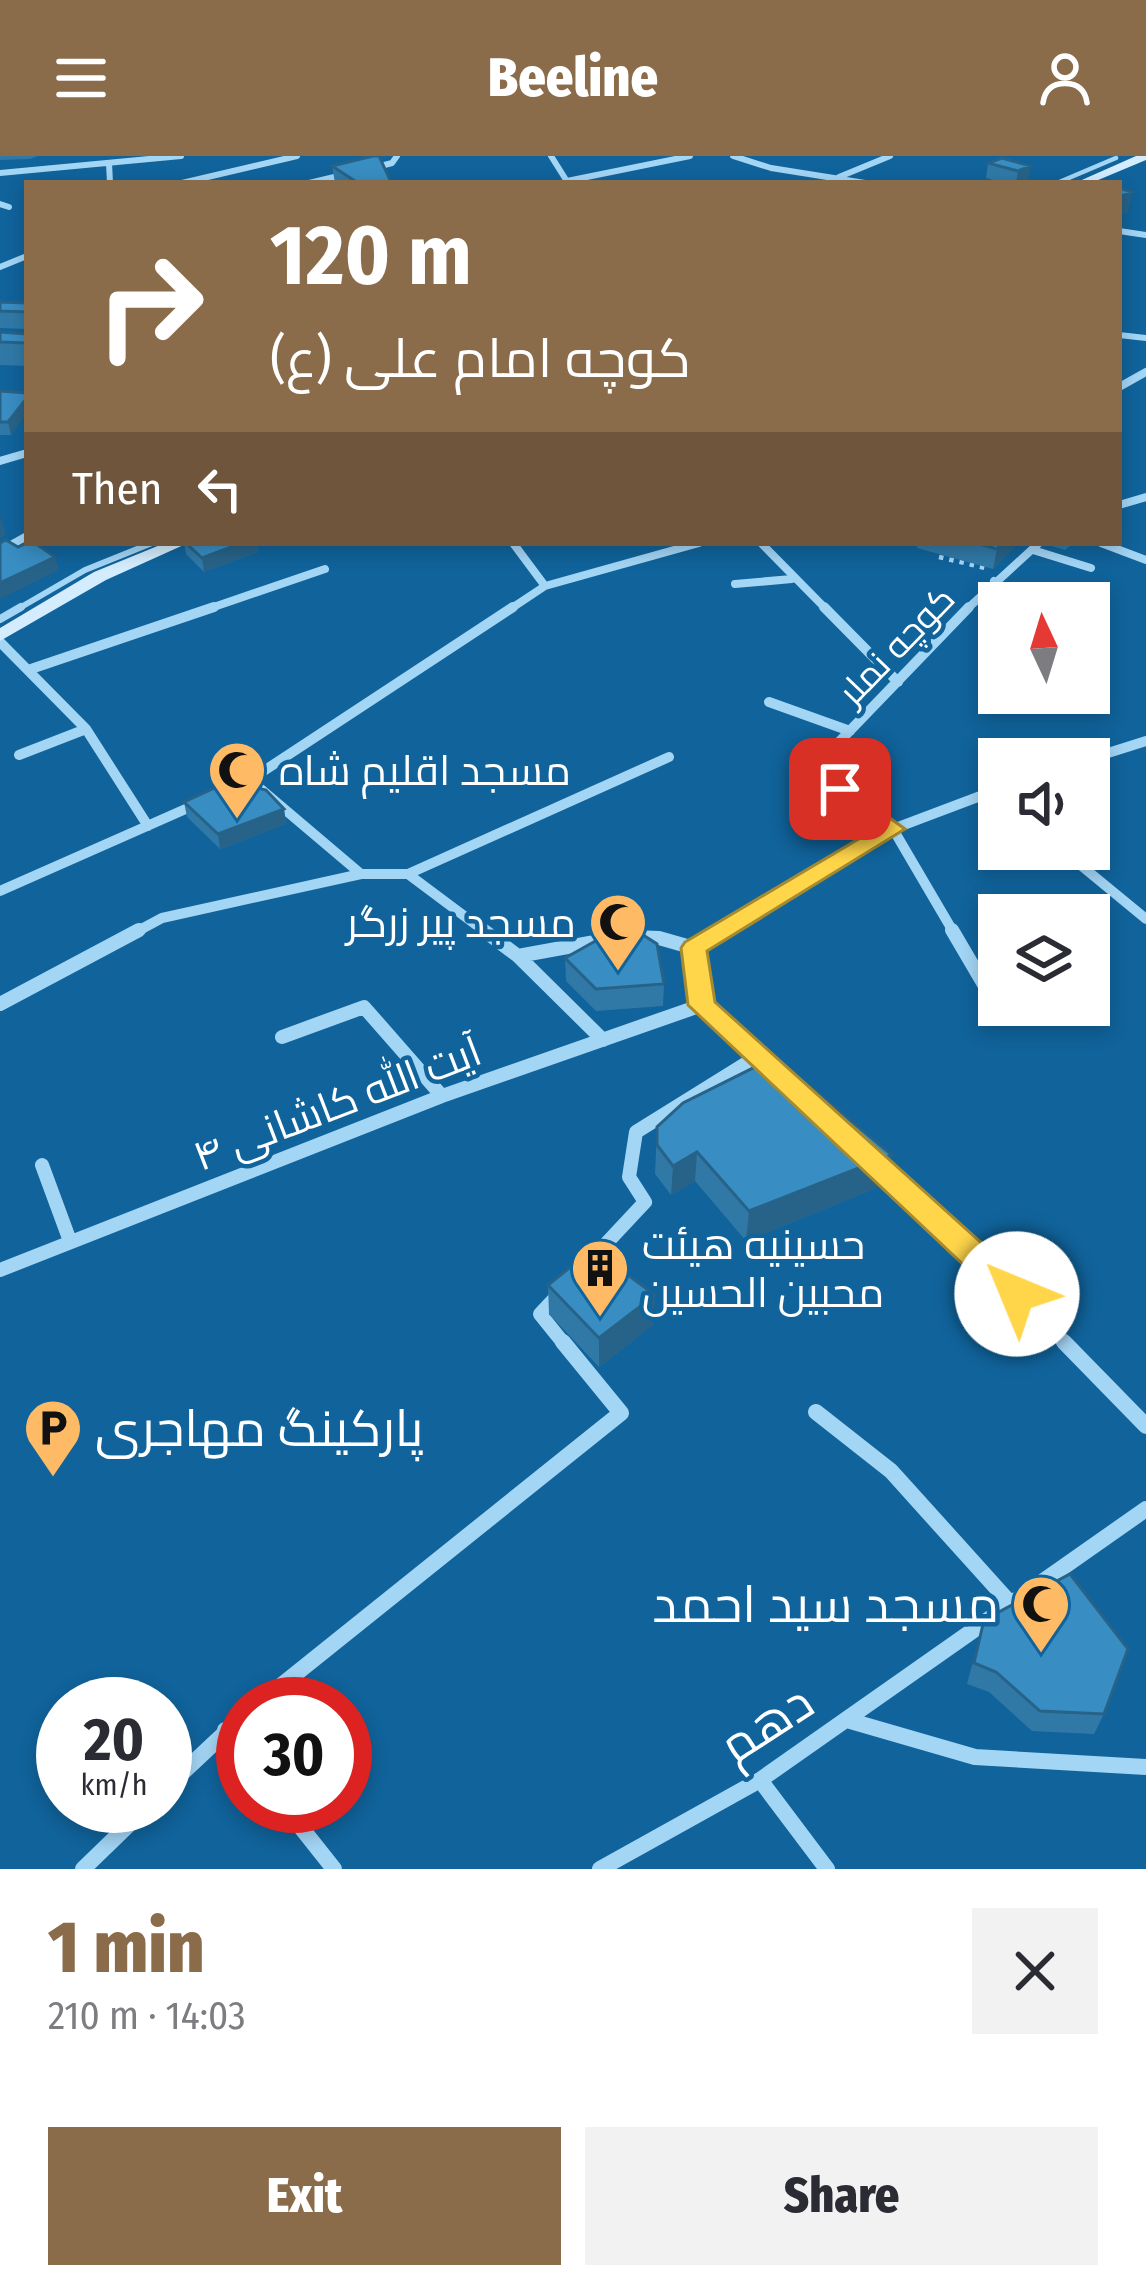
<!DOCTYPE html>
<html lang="en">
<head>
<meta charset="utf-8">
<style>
	body { margin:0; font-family:"Fira Sans Condensed",Cairo,sans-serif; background:#f2f2f3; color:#2b2b33; height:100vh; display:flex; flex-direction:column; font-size:45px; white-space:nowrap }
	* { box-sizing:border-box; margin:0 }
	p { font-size:39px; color:#7c7c81 }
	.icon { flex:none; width:66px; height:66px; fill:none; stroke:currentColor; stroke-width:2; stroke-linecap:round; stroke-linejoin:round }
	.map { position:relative; height:1713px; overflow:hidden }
	.panel { display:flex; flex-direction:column; background:#fff; flex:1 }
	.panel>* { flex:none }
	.guide { position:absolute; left:24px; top:24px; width:1098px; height:366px; border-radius:0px; box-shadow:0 6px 18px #0003; background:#8a6b4a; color:#fff; overflow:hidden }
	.needle { width:78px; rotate:356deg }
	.controls { position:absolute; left:978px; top:426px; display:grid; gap:24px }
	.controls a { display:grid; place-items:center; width:132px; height:132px; border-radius:0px; background:#fff; box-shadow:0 6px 18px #0003; font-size:60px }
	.speed { position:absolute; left:36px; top:1521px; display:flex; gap:24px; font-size:60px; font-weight:700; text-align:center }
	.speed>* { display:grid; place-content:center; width:156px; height:156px; border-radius:50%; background:#fff; box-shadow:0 6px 18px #0003; line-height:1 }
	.speed small { font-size:30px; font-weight:400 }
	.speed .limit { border:18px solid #d22; background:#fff; color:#111 }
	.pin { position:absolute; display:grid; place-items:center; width:102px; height:102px; color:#fff; margin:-51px; border-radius:24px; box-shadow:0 6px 18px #0006 }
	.me { position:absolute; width:132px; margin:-66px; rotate:315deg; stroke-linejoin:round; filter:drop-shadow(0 0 9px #0008) }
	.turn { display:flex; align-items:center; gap:42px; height:252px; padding:0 48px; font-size:54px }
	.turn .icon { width:156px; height:156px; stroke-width:2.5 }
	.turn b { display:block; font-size:84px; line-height:102px }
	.then { display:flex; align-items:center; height:114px; padding:0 48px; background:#0003; gap:24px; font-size:45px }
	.round { display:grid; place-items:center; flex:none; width:126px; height:126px; border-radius:0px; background:#f2f2f3 }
	.headline { display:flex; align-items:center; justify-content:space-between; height:204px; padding:0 48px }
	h1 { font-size:72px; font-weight:800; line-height:90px; color:#8a6b4a }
	.button { display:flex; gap:24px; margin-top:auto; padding:24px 48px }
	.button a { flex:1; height:138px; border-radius:0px; background:#8a6b4a; color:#fff; font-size:48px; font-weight:800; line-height:138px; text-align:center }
	.button a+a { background:#f2f2f3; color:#2b2b33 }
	header { display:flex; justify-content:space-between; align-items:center; height:156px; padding:0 48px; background:#8a6b4a; color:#fff; font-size:54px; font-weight:800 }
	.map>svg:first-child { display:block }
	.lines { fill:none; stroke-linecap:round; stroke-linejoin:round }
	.path { stroke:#a3d5f5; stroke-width:4.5; stroke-dasharray:4.5 6; stroke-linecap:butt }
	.service-far2 { stroke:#a3d5f5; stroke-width:4.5 }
	.service-far1 { stroke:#a3d5f5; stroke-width:6 }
	.service { stroke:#a3d5f5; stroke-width:8 }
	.minor-far4 { stroke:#a3d5f5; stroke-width:6 }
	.minor-far3 { stroke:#a3d5f5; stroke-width:8 }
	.minor-far2 { stroke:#a3d5f5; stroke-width:10 }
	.minor-far1 { stroke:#a3d5f5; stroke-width:14 }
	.minor { stroke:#a3d5f5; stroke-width:16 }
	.secondary { fill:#d3ecfe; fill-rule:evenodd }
	.wall { fill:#3079a7 }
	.shaded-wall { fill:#276388 }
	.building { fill:#388dc2; stroke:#276388; stroke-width:3 }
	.route { fill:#ffd54a; stroke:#a68a30; stroke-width:3 }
	.labels { text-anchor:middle; stroke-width:9; stroke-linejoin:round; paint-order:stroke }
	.far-street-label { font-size:36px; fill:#fff; stroke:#10639b }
	.poi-label { font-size:42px; fill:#fff; stroke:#10639b; text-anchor:start }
	.street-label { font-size:42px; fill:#fff; stroke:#10639b }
	.near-poi-label { font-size:51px; fill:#fff; stroke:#10639b; text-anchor:start }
	.near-street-label { font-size:51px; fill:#fff; stroke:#10639b }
</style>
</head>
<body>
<header><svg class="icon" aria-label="menu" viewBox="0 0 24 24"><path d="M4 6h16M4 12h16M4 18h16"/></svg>Beeline<svg class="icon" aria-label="person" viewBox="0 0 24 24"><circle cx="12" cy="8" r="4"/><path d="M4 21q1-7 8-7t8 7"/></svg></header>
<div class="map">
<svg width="1146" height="1713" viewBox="0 0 1146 1713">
	<rect width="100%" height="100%" fill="#10639b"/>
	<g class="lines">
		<path class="path" d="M939,401L985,412"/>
		<path class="service-far2" d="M1057,27L1116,2"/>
		<path class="service-far1" d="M16,454L85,414L152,387"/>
		<path class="service" d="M0,463L21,451"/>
		<path class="minor-far4" d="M551,0L568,27
			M733,0L771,12L865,27
			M109,7L110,27
			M373,12L392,7L397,0
			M0,17L181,0
			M839,21L890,0
			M567,25L690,0
			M182,27L297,0
			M309,27L347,18
			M0,48L9,51
			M1119,75L1146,79
			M0,111L27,100
			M1119,179L1146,182"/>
		<path class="minor-far3" d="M1121,230L1146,216
			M0,305L27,297
			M1119,349L1146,341
			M513,387L545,430
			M761,387L827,454
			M1101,387L1146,404
			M1033,394L1091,412
			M0,395L27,380
			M994,425L1028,447
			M735,428L792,423
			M205,454L325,413
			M509,454L545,430L699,387
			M966,454L1039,387"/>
		<path class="minor-far2" d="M824,451L898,526
			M0,486L86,573L148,670
			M28,514L214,451
			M769,546L850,575
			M19,599L86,573
			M1089,603L1146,585
			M250,624L361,718H408L487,777
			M226,634L250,624L513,451
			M1061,693L1146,763
			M408,718L669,601
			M0,735L197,648
			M134,777L162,762L361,718
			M719,777L893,673L999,633
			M954,777L893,673L814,612L969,451"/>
		<path class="minor-far1" d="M483,774L518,800L606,784
			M952,774L989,837
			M632,781L659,782L694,792
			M694,792L702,849L757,905
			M694,792L724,774
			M518,800L603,884
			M0,848L139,774
			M282,881L364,851L442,940
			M42,1009L70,1085
			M876,1010L984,1105L1067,1189
			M587,1108L645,1046L629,1021L636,976L755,902
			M0,1114L442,940L702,849
			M556,1141L540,1158L565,1189"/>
		<path class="minor" d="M1064,1186L1146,1270
			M816,1256L891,1315L1010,1447
			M258,1548L621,1257L563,1186
			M847,1564L975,1601L1146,1611
			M225,1574L243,1597
			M760,1624L827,1713
			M165,1633L243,1560
			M284,1650L334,1713
			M83,1713L148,1650
			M600,1713L760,1624L1146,1353"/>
		<path class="secondary" d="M1136,0H1146V4L1091,27H1075Z
			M165,387H188L106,424L0,485V472L94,416Z"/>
	</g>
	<path class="wall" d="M0,0H38L30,3L0,4Z
		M1002,2L1028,25L1002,27L986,22L988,7Z
		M332,10L390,24V27H335Z
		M0,146L27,147V173L0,172Z
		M0,176L27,178V210L0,209Z
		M0,235L27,237L11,279H0Z
		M184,387H257L258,396L204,416L186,398Z
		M917,387H1018L993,413L917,392Z
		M1049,387H1074L1065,394L1048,389Z
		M184,646L284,653L286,668L220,693L187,661Z
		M565,802L664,828L663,850L596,855L566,825Z
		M657,971L892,999L886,1028L746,1085L695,1025L671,1039L655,1018Z
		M548,1129L654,1168L599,1211L549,1158Z
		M984,1464L1104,1558L1094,1578L1032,1575L989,1536L967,1528Z"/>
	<path class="shaded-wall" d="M1031,10L1028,25L1016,27L1018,15Z
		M1132,36L1128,56L1119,60V41Z
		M27,242V258L11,279L8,266Z
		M0,359L6,379L0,382Z
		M242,387H257L258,396L204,416L202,402Z
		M1002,387H1018L993,413L997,393Z
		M55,401L59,414L0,443V427Z
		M284,653L286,668L220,693L218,678Z
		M697,996L695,1025L671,1039L673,1010Z
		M892,999L886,1028L746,1085L749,1055Z
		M655,1139L654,1168L599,1211V1182Z"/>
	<path class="building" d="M373,0H379L390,24L381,27H358L332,10Z
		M1002,2L1031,10L1018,15L988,7Z
		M1119,32L1132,36L1119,41Z
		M0,146L27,147V156L0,155Z
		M0,176L27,178V187L0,186Z
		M0,235L27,237V242L8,266H0Z
		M6,384L18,391L27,387H35L55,401L0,427V387Z
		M186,387H242L202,402Z
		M975,387H1002L997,393Z
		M230,625L266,634L284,653L218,678L184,646Z
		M626,768L657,788L664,828L596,833L565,802Z
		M775,901L892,999L749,1055L697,996L673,1010L657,989V971L683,947Z
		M593,1093L655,1139L599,1182L548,1129Z
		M1070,1418L1128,1493L1104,1558L1040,1555L996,1516L974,1507L984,1464Z"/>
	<path class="route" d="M840,626L905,673L707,795L715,846L1028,1129L1033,1138L1028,1148L1017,1151L1005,1148L688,849L681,792L685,786L877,672L832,638L829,633Z"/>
	<defs>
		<symbol id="mosque-pin" viewBox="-11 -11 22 30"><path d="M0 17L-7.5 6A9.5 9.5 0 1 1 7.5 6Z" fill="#ffba66" stroke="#10639b"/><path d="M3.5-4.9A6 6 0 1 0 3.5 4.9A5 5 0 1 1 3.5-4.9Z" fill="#111"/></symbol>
		<symbol id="building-pin" viewBox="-11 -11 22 30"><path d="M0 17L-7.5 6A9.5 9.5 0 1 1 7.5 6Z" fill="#ffba66" stroke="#10639b"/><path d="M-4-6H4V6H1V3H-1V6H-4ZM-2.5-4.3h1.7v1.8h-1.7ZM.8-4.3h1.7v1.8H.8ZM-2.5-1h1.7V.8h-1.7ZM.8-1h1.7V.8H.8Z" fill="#111"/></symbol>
		<symbol id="parking-pin" viewBox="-11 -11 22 30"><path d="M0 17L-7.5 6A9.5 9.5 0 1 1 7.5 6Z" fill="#ffba66" stroke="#10639b"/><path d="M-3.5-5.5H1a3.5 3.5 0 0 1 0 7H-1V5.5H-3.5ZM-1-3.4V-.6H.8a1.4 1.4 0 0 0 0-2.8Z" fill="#111"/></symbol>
	</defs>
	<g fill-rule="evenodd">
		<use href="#mosque-pin" x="204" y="581" width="66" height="90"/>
		<use href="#mosque-pin" x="585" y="733" width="66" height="90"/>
		<use href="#building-pin" x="567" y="1079" width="66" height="90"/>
		<use href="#parking-pin" x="20" y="1239" width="66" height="90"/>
		<use href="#mosque-pin" x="1008" y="1415" width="66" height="90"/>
	</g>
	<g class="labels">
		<g class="far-street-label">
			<text transform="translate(896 489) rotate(-46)" y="13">کوچه نملر</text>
		</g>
		<g class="poi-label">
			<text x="279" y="629">مسجد اقلیم شاه</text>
			<text x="576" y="781" text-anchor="end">مسجد پیر زرگر</text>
			<text x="642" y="1103">حسینیه هیئت<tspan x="642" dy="48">محبین الحسین</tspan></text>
		</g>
		<g class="street-label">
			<text transform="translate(337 947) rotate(-21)" y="15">آیت الله کاشانی ۴</text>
		</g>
		<g class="near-poi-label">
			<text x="95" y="1290">پارکینگ مهاجری</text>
			<text x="999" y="1466" text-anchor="end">مسجد سید احمد</text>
		</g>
		<g class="near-street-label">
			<text transform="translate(766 1567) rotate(-33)" y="18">دهم</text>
		</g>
	</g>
</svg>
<div class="controls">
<a><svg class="needle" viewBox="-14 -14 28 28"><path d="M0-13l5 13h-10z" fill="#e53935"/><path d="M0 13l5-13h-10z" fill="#7c7c81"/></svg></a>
<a><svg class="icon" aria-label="sound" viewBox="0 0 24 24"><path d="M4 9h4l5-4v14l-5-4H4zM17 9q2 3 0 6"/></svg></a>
<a><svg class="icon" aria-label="layers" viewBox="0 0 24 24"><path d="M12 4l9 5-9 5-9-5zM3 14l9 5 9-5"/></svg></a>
</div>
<div class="speed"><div>20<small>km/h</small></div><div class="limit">30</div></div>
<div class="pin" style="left:840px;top:633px;background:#d93025"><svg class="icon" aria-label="arrive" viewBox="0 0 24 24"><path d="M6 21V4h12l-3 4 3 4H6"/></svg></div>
<svg class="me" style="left:1017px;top:1138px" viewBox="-20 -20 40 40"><circle r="19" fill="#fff"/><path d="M0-13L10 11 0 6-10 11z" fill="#ffd54a"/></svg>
<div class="guide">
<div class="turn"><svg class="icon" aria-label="right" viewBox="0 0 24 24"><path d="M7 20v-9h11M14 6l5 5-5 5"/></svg><div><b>120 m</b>کوچه امام علی (ع)</div></div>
<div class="then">Then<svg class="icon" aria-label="left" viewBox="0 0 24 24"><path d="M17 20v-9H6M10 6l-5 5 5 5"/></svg></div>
</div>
</div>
<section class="panel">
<div class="headline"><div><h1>1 min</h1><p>210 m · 14:03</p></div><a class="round"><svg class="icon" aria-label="close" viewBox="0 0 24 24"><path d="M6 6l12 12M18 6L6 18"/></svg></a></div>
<div class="button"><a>Exit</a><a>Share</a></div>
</section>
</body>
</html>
